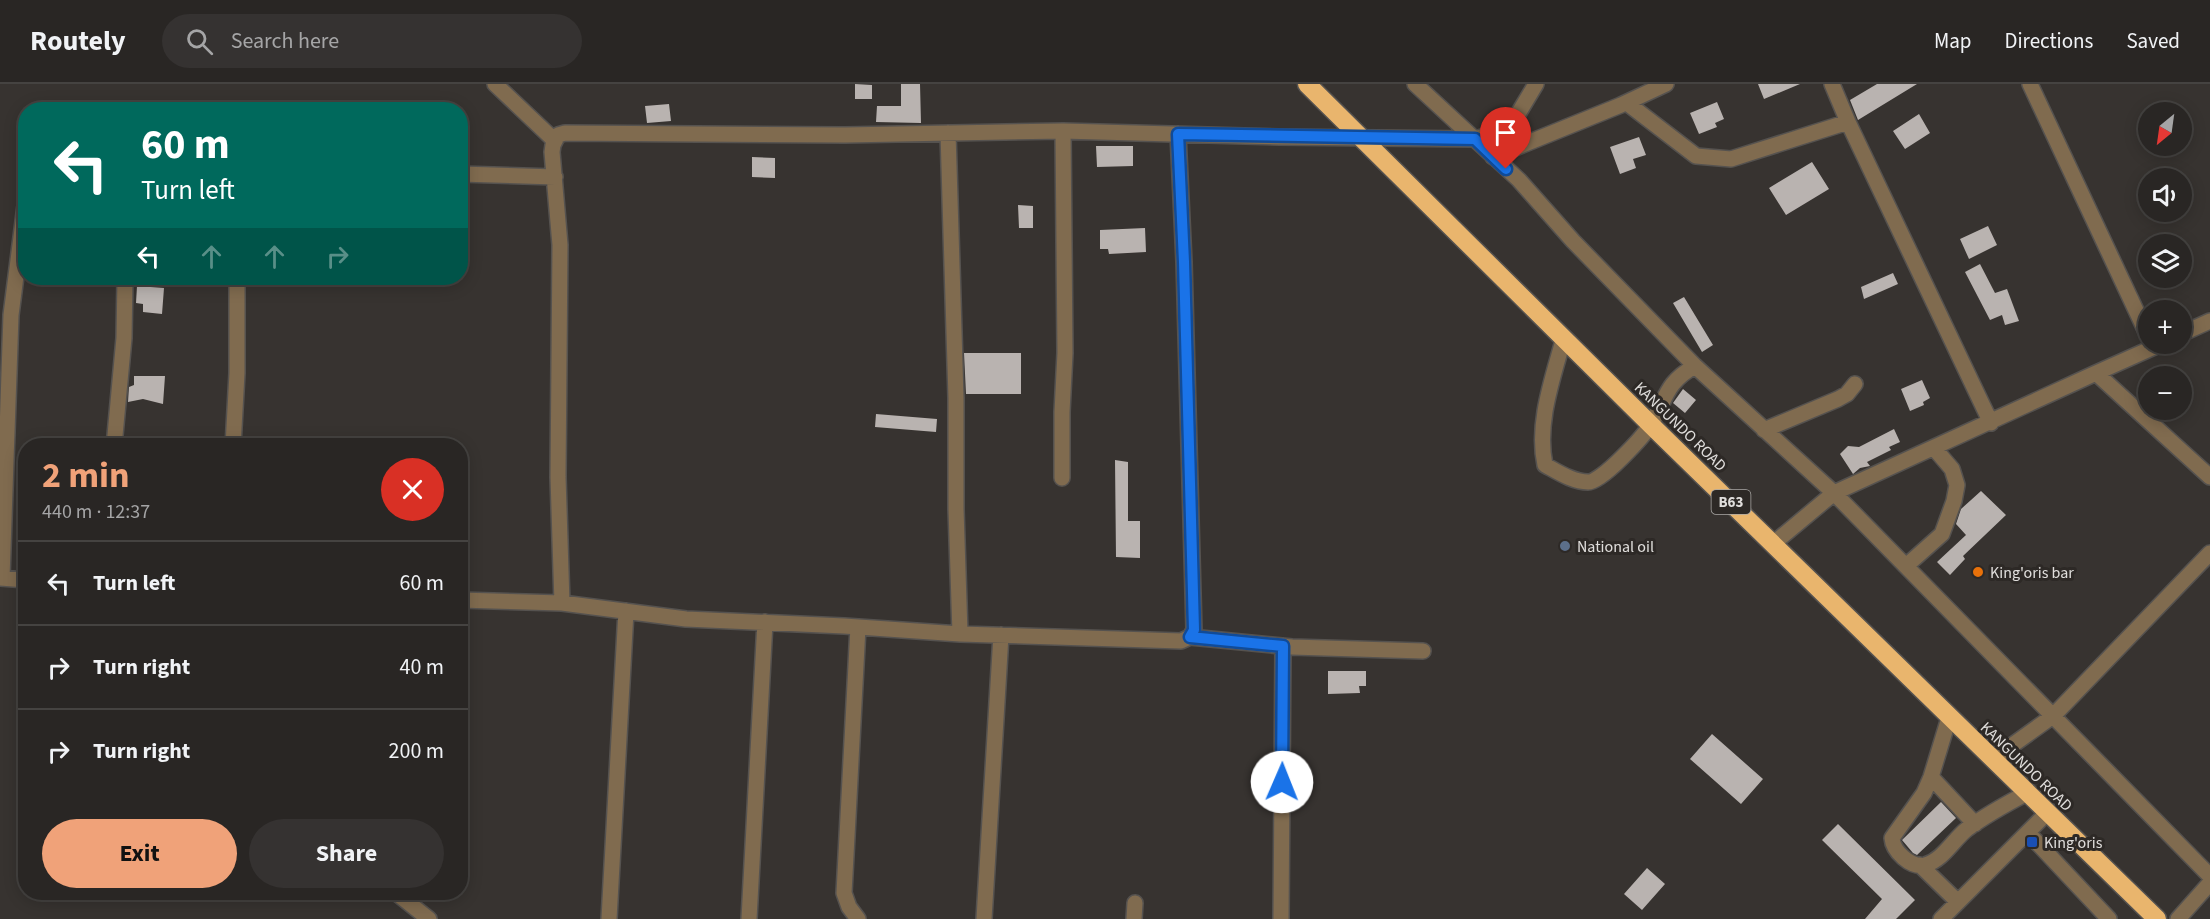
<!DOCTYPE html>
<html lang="en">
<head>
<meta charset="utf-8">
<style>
	body { margin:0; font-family:"Source Sans 3",sans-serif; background:#353231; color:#f1f3f6; height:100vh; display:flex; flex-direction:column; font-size:22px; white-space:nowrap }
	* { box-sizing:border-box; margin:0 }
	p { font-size:20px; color:#a5a5a6 }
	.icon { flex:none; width:33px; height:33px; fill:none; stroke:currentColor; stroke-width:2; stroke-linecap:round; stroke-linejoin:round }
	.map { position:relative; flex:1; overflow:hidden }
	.drawer { position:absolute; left:18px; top:354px; width:450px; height:462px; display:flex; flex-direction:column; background:#292624; border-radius:24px; box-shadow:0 3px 15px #0003,0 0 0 2px #454341 }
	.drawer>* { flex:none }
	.guide { position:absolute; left:18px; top:18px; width:450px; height:183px; border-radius:24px; box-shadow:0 3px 15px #0003,0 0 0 2px #454341; background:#00695c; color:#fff; overflow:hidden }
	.needle { width:39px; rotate:209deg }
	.buttons { position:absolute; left:2138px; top:18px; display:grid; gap:12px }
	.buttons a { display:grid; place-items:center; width:54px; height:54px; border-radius:50%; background:#292624; box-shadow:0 3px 15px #0003,0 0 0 2px #454341; font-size:30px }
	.pin { position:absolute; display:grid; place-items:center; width:51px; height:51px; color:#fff; margin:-62px -26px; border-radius:50% 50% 50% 0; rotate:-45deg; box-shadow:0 0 6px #0007 }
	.pin .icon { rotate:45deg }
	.me { position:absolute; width:66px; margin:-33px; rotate:1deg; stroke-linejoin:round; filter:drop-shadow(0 0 4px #0008) }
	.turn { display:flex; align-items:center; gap:21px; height:126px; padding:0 24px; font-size:27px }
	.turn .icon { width:78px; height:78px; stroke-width:2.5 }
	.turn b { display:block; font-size:42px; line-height:51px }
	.lanes { display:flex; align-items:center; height:57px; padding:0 24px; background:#0003; justify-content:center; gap:30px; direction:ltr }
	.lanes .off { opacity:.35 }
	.round { display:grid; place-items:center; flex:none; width:63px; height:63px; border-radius:32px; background:#353231 }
	.head { display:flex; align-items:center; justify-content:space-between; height:102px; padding:0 24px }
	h1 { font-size:36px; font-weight:700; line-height:45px; color:#f0a279 }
	.primary-button { display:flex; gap:12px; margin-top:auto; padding:12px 24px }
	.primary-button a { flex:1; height:69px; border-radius:36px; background:#f0a279; color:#111; font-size:24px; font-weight:700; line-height:69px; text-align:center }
	.primary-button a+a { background:#353231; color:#f1f3f6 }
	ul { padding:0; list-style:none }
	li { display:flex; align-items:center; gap:18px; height:84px; padding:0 24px; border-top:2px solid #454341 }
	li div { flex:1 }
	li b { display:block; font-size:22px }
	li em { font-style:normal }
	header { display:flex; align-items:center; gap:36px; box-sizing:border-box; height:84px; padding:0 30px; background:#292624; border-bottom:2px solid #454341 }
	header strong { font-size:28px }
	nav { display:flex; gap:33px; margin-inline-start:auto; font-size:21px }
	.search { width:420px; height:54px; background:#353231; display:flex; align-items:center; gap:15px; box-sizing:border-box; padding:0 21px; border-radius:33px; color:#a5a5a6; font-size:22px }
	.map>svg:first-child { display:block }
	.building { fill:#b9b3b0 }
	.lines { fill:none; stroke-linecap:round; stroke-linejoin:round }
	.minor-casing { stroke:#55524f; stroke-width:18 }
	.highway-casing { stroke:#55524f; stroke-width:21 }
	.minor { stroke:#806b4f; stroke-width:15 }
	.highway { stroke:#e9b56d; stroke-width:18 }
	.route-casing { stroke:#114b97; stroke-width:15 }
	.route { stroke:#1a73e8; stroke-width:10 }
	.service-dot { fill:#5c6f8a; stroke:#2d2926; stroke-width:2 }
	.food-dot { fill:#e8710a; stroke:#2d2926; stroke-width:2 }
	.transit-dot { fill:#1a4fb4; stroke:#2d2926; stroke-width:2 }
	.labels { text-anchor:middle; stroke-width:6; stroke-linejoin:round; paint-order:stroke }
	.shield { fill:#2d2926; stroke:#aaa8a5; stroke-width:1.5 }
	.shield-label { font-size:15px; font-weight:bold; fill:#e0dedc }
	.street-label { font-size:16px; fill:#e0dedc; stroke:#2d2926 }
	.poi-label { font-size:16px; fill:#e0dedc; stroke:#2d2926; text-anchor:start }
</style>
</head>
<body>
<header>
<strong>Routely</strong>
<div class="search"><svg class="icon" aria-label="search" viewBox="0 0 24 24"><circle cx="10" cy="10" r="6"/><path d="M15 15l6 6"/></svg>Search here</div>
<nav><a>Map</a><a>Directions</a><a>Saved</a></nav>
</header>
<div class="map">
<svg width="2210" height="835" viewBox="0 0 2210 835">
	<rect width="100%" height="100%" fill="#373330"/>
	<path class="building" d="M855,0L872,1V15H855Z
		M901,0H920L921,39L876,38L877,22H901Z
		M1758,0H1800L1764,15Z
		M1877,0H1917L1858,36L1850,16Z
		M1717,18L1724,35L1715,39L1717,43L1699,50L1690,29Z
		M669,20L671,37L647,39L645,22Z
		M1919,30L1930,49L1905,65L1893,47Z
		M1639,53L1646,71L1633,75L1636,84L1620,90L1610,63Z
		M1096,62H1133V82L1097,83Z
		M752,73L775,74V94L752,93Z
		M1812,78L1829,105L1786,131L1769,104Z
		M1018,121L1033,122V144H1019Z
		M1988,142L1997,161L1969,175L1960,155Z
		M1145,144L1146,168L1109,170L1108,165H1100V146Z
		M1980,180L1995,209L2007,205L2019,237L2005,241L2002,231L1990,236L1965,188Z
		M1893,189L1898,200L1864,215L1861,203Z
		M137,202L164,204L162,230L143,228V220L136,219Z
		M1684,213L1713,261L1702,268L1673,219Z
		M964,269H1021V310H966Z
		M134,292H165L163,320L143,315L128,318L129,303L134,301Z
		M1922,296L1930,314L1923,318L1924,321L1910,327L1901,305Z
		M1683,305L1696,316L1685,329L1673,319Z
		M876,330L937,335L936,348L875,343Z
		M1894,345L1900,358L1889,363L1891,366L1867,378L1870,382L1860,384L1853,390L1840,370L1848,362L1859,363Z
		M1115,376L1128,378V437H1140V474L1116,473Z
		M1981,407L2006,431L1963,472L1965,475L1950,491L1937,478L1966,451L1956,440L1961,425Z
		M1328,587H1366V602H1359L1360,609L1328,610Z
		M1712,650L1763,695L1741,720L1690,675Z
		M1941,718L1956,734L1917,771L1913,769L1902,756Z
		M1838,740L1915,816L1896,835H1865L1882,815L1822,756Z
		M1647,784L1665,800L1642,826L1624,810Z"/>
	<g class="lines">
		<defs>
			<path id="minor" d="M495,0L554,56
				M1415,0L1519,96L1573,157L1695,282L1834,409L2210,792
				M1832,0L1848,38L1991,339
				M2030,0L2148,252
				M1627,19L1696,72L1731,75L1848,38
				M948,49L956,314V425L960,550
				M1493,73L1621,21L1666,0
				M460,90L555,93
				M2181,250L2210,237
				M1564,253C1553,294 1536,339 1545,381C1558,388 1573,398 1588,398C1601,399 1644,352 1651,340C1667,314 1665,299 1695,282
				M2096,289L2161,260
				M1764,346L1838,315L1847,310L1855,300
				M114,362L124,254L125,194
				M233,362L237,289V194
				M1062,394V328L1065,269L1063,47
				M1774,459L1834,409L2096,289L2210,393
				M1906,482L1942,450L1954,417L1957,401L1952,385L1934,364
				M0,494L26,496
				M2,494L11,231L26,114
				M460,516L562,519L686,535L844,542L960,550L1181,557L1190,553L1194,546L1184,178L1178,50
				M562,519L558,393L560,161L552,68L553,61L558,51L565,49L845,51L1063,47L1279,53L1475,55L1504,46L1518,30L1536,0
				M1190,553L1292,563L1423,567
				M1949,634L1931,693L1924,709L1892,754C1893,767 1910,784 1925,781C1943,776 1953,756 1967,745C1986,731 2006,720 2027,709
				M1993,675L2053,632L2210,469
				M1931,693L1975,740
				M2028,749L2109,835
				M1920,781L1958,818
				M395,808L429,835
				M609,835L626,527
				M749,835L765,538
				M858,835L849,823L844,809L858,543
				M984,835L1001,551
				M1134,835L1135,819
				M1281,835L1283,562
				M1941,835L2047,729
				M2178,835L2210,799"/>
			<path id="highway" d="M1307,0L1651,341L2157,835"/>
		</defs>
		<use href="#minor" class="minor-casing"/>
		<use href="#highway" class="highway-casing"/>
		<use href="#minor" class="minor"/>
		<use href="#highway" class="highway"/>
	</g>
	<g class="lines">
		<defs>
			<path id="route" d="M1282,698L1283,562L1190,553L1194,546L1184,178L1178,50L1475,55L1506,85"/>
		</defs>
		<use href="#route" class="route-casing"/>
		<use href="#route" class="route"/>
	</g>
	<circle class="service-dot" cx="1565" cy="462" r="6"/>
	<circle class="food-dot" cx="1978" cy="488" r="6"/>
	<rect class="transit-dot" x="2026" y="752" width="12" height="12" rx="3"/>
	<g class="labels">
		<rect class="shield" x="1711.5" y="406" width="39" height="24" rx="4.5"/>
		<g class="shield-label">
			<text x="1731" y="423">B63</text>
		</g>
		<g class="street-label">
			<text transform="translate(1681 342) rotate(44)" y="6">KANGUNDO ROAD</text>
			<text transform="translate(2027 682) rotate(44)" y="6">KANGUNDO ROAD</text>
		</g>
		<g class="poi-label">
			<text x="1577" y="468">National oil</text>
			<text x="1990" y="494">King'oris bar</text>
			<text x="2044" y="764">King'oris</text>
		</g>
	</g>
</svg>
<div class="buttons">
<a><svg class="needle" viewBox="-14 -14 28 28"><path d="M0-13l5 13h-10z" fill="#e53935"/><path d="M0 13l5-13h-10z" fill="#a5a5a6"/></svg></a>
<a><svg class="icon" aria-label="sound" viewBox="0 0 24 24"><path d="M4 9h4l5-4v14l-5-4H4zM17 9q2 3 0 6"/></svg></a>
<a><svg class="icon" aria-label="layers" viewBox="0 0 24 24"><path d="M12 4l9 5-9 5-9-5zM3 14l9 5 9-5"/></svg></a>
<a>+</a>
<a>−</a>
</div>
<div class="pin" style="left:1506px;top:85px;background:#d93025"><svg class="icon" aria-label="arrive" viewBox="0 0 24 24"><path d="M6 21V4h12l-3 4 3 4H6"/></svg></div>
<svg class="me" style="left:1282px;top:698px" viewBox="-20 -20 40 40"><circle r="19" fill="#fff"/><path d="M0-13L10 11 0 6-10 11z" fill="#1a73e8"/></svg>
<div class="guide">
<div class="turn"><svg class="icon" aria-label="left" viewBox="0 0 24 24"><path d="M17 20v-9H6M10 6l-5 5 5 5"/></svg><div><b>60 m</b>Turn left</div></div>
<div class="lanes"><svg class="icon" aria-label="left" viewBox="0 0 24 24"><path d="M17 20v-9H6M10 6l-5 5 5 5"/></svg><svg class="icon off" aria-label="ahead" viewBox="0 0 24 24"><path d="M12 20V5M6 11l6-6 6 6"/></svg><svg class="icon off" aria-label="ahead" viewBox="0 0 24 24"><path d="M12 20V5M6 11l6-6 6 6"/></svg><svg class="icon off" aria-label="right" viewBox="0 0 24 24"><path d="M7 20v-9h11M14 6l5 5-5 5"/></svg></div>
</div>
<section class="drawer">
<div class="head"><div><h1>2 min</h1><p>440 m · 12:37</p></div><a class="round" style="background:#d93025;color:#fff"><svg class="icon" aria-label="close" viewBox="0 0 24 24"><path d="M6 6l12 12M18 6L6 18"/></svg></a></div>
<ul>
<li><svg class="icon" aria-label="left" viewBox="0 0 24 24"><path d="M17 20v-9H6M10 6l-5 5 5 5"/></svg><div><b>Turn left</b></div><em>60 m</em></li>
<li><svg class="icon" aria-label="right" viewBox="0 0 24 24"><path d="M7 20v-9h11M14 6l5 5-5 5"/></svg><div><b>Turn right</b></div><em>40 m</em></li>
<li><svg class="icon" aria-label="right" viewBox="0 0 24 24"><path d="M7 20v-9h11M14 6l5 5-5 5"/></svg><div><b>Turn right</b></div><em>200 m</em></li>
</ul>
<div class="primary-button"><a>Exit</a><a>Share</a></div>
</section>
</div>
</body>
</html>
